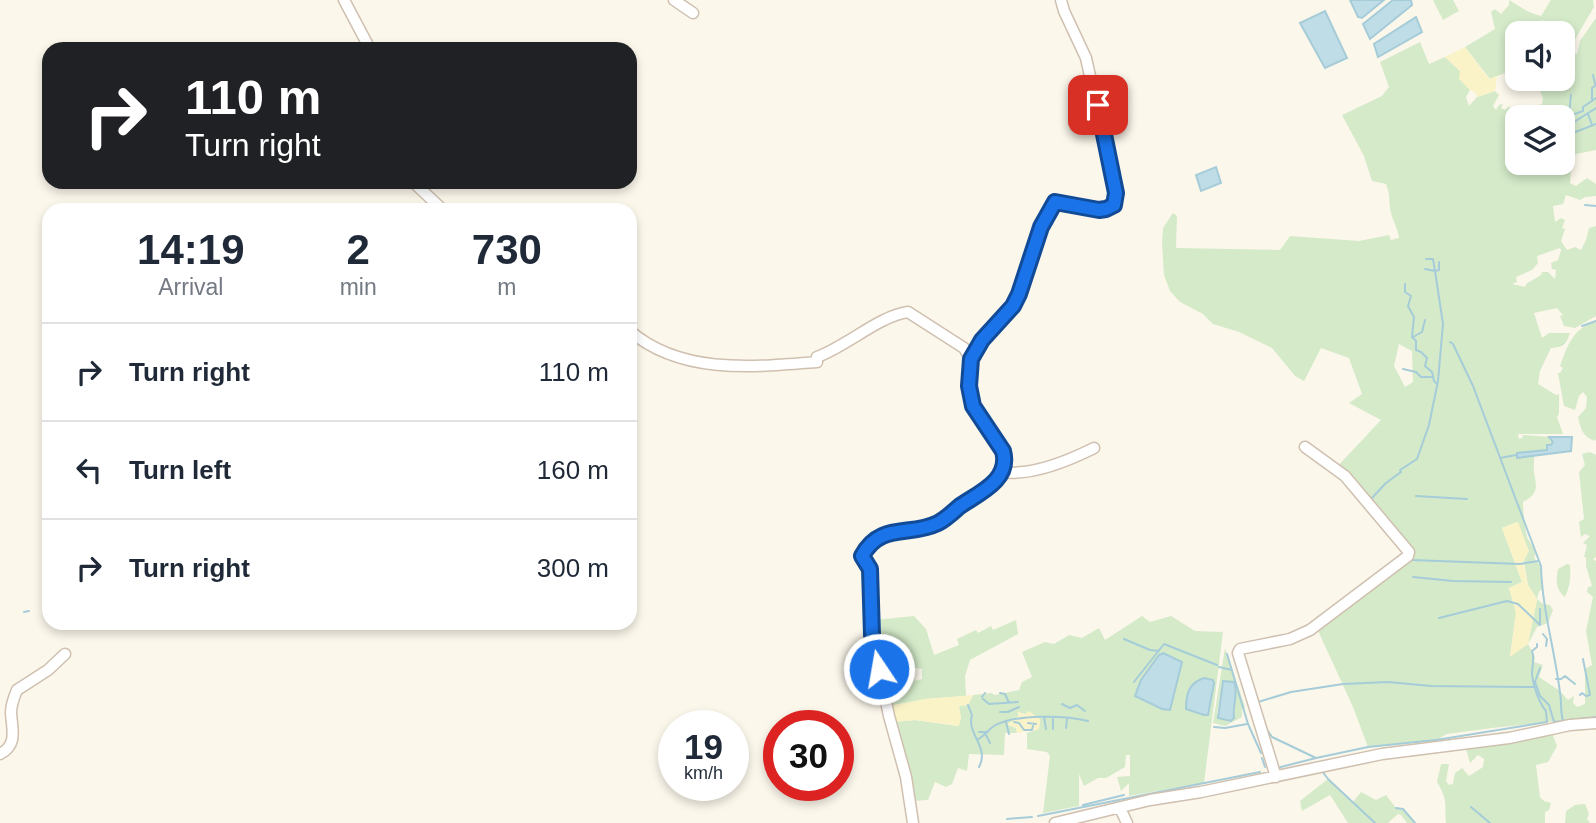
<!DOCTYPE html>
<html lang="en">
<head>
<meta charset="utf-8">
<style>
	body { margin:0; font-family:Helvetica,sans-serif; background:#f2f2f3; color:#1f2937; height:100vh; display:flex; flex-direction:column; font-size:26px; white-space:nowrap }
	* { box-sizing:border-box; margin:0 }
	p { font-size:23px; color:#747a83 }
	.icon { flex:none; width:38px; height:38px; fill:none; stroke:currentColor; stroke-width:2; stroke-linecap:round; stroke-linejoin:round }
	.map { position:relative; flex:1; overflow:hidden }
	.details { position:absolute; left:42px; top:203px; width:595px; height:427px; display:flex; flex-direction:column; background:#fff; border-radius:21px; box-shadow:0 4px 10px #0003 }
	.details>* { flex:none }
	.top-card { position:absolute; left:42px; top:42px; width:595px; height:147px; border-radius:21px; box-shadow:0 4px 10px #0003; background:#202124; color:#fff; overflow:hidden }
	.fabs { position:absolute; left:1505px; top:21px; display:grid; gap:14px }
	.fabs a { display:grid; place-items:center; width:70px; height:70px; border-radius:14px; background:#fff; box-shadow:0 4px 10px #0003; font-size:35px }
	.speed { position:absolute; left:658px; top:710px; display:flex; gap:14px; font-size:35px; font-weight:700; text-align:center }
	.speed>* { display:grid; place-content:center; width:91px; height:91px; border-radius:50%; background:#fff; box-shadow:0 4px 10px #0003; line-height:1 }
	.speed small { font-size:18px; font-weight:400 }
	.speed .limit { border:10px solid #d22; background:#fff; color:#111 }
	.pin { position:absolute; display:grid; place-items:center; width:60px; height:60px; color:#fff; margin:-30px; border-radius:14px; box-shadow:0 4px 10px #0006 }
	.me { position:absolute; width:77px; margin:-38px; rotate:348deg; stroke-linejoin:round; filter:drop-shadow(0 0 5px #0008) }
	.turn { display:flex; align-items:center; gap:24px; height:147px; padding:0 28px; font-size:32px }
	.turn .icon { width:91px; height:91px; stroke-width:2.5 }
	.turn b { display:block; font-size:49px; line-height:60px }
	.eta { display:flex; justify-content:space-evenly; align-items:center; height:119px; text-align:center }
	.eta b { font-size:42px; font-weight:800; line-height:49px }
	ul { padding:0; list-style:none }
	li { display:flex; align-items:center; gap:21px; height:98px; padding:0 28px; border-top:2px solid #e0e1e3 }
	li div { flex:1 }
	li b { display:block; font-size:26px }
	li em { font-style:normal }
	.map>svg:first-child { display:block }
	.green { fill:#d4eac9; fill-rule:evenodd }
	.sand { fill:#faf3c7 }
	.water { fill:#bfdde6; stroke:#a5ccd8; stroke-width:2 }
	.lines { fill:none; stroke-linecap:round; stroke-linejoin:round }
	.stream { stroke:#a5ccd8; stroke-width:2 }
	.minor-casing { stroke:#cfc0b0; stroke-width:13 }
	.minor { stroke:#fff; stroke-width:10 }
	.route-casing { stroke:#114b97; stroke-width:18 }
	.route { stroke:#1a73e8; stroke-width:12 }
</style>
</head>
<body>
<div class="map">
<svg width="1596" height="823" viewBox="0 0 1596 823">
	<rect width="100%" height="100%" fill="#fcf7eb"/>
	<path class="green" d="M1433,0H1453L1459,11L1443,20Z
		M1509,0L1529,12L1541,16L1551,0H1593L1594,7L1574,41L1558,26L1542,20L1535,29L1538,33H1517V68L1490,79L1465,47L1495,29L1491,12L1495,9L1501,14L1509,5Z
		M1596,18V150L1576,154L1567,160L1571,171L1570,183L1576,186L1587,178L1596,184V196L1585,197L1580,200L1566,195L1563,204L1553,206L1555,222L1561,218L1565,220L1562,228L1565,229L1561,241L1567,250L1575,247L1581,250L1586,240L1589,228L1596,226V316L1575,328L1564,326L1560,316L1563,315L1557,308L1534,313L1542,338L1549,333H1570C1566,345 1564,347 1551,348L1540,371L1538,384L1556,395L1559,394V413L1557,417L1563,434H1518L1519,439L1522,438L1523,435L1549,437L1553,441L1547,450L1524,452L1534,454C1535,460 1533,466 1534,472C1536,486 1540,493 1523,502C1523,512 1525,528 1527,537C1529,542 1534,547 1536,552L1534,558L1541,566L1542,590L1539,591L1537,599L1528,585L1517,522L1502,528L1522,582L1509,588L1516,613L1510,656L1528,644L1537,599L1543,604L1550,605L1553,610L1548,623L1537,627L1528,644L1535,657L1534,662L1543,665L1539,677L1560,691L1568,700L1574,696L1573,703L1577,707L1585,704V669L1592,665L1586,631L1593,597L1587,592L1588,587L1592,586L1586,566V557H1584L1587,545L1583,543L1590,536L1585,534L1581,537L1579,522L1584,519L1579,472L1585,465L1582,454L1590,452L1596,455V557L1593,559L1596,561V717L1492,728L1447,734L1436,740L1368,747L1353,707L1314,622L1401,558L1402,548L1333,471L1381,420L1349,403L1362,394L1349,358L1321,348L1304,381L1295,376L1272,348L1239,332L1213,324L1203,314L1180,302L1170,291L1164,275L1162,243L1163,228L1173,213L1177,216L1176,248L1280,250L1290,236L1359,241L1389,235L1391,240L1399,238C1398,228 1391,218 1390,208C1389,199 1390,194 1386,184L1372,181L1364,156L1342,115L1382,96L1389,87L1380,62L1420,42L1429,64L1445,57L1461,72L1460,79L1470,90L1466,97L1469,106L1477,97L1495,91L1499,95L1493,106L1496,110L1499,105L1503,104L1501,108L1505,110L1508,107C1520,110 1530,107 1542,104L1543,98L1540,91L1543,82L1554,84L1557,79H1563C1563,69 1565,61 1571,53L1577,54L1580,41ZM1517,117H1563V163H1517ZM1560,248L1561,250L1558,260L1551,263L1552,269L1556,270L1555,279L1548,272H1542L1541,275L1526,284L1525,287L1512,284L1517,282L1516,277L1532,270L1538,263L1537,256ZM1399,344L1412,351L1413,382L1405,387L1394,366Z
		M1596,320V439L1595,441C1582,436 1581,429 1578,417L1586,408L1587,397L1583,392L1579,396L1575,410L1564,406L1558,373H1560L1563,368L1560,366C1569,342 1572,331 1596,320Z
		M1567,564L1570,565C1571,577 1570,586 1565,597C1555,589 1556,580 1558,569Z
		M914,616L926,629L934,655L959,645L957,639L976,630L978,633L991,626L993,630L1016,620L1018,634L970,660L965,676L966,696L926,699L889,706L884,687L922,679V669L896,665L879,657L874,620Z
		M1142,616L1150,622L1171,616L1195,631L1223,632L1204,783L1129,796V783L1121,791L1117,777L1130,776V755H1126L1125,767L1106,778H1098L1084,786L1079,774V806L1043,813L1050,756L1047,752L1027,749V733L1039,729L1040,719L1018,712V717L1008,725L1016,728L1017,733H1005L1004,755L969,754L967,771L958,768L952,784L946,787L935,782L928,800L913,801L894,722L915,720L958,726L961,718L959,706L968,705L973,695L991,693L995,695L1019,690L1022,682L1032,677L1022,652L1045,642L1054,644L1069,635L1082,638L1099,628L1105,640ZM1214,683L1208,715H1204L1186,709L1191,685Z
		M1225,648L1245,707L1242,709V717L1225,726L1213,723ZM1222,683L1236,688L1234,718L1217,714Z
		M1562,729L1553,736L1557,746L1548,762L1536,765L1540,797L1544,801L1551,803L1549,810L1545,812V823H1446C1444,804 1449,802 1437,782L1441,764H1449L1446,781L1449,785L1453,784L1455,773L1462,768L1469,776L1483,767L1484,759L1478,755L1470,763L1464,741Z
		M1328,779L1353,802L1361,792L1376,800L1386,795L1396,808L1403,809L1415,823H1407L1401,815L1398,814L1388,823H1348L1330,795L1302,811L1300,801Z
		M1585,804L1589,814L1587,819L1590,823H1565L1566,811L1575,805Z"/>
	<path class="sand" d="M1465,47L1489,79L1497,76L1495,91L1477,97L1475,92L1470,90L1459,79L1460,71L1445,57Z
		M1518,522L1529,551L1523,562L1528,585L1537,599L1528,644L1510,657L1516,613L1509,588L1522,582L1502,528Z
		M973,695L968,705L959,706L961,718L959,726L915,720L894,722L889,706L926,699Z
		M1018,711L1024,715L1029,711L1040,719L1039,729L1017,733L1016,728L1007,724L1018,717Z"/>
	<path class="water" d="M1350,0H1384L1362,18L1358,17Z
		M1393,0H1411L1412,5L1370,39L1363,24Z
		M1325,11L1347,58L1325,68L1300,23Z
		M1416,17L1422,32L1378,57L1374,44Z
		M1216,167L1221,183L1201,191L1196,175Z
		M1549,437H1572L1571,451L1517,458V453L1547,450V445H1551L1553,442Z
		M1163,653L1182,662L1170,710L1162,709L1135,696L1141,680L1159,655Z
		M1204,678L1213,680L1214,683L1208,715H1204L1186,709C1186,693 1189,683 1204,678Z
		M1223,681L1234,682C1239,693 1232,706 1234,718L1231,721L1218,718Z"/>
	<g class="lines">
		<path class="stream" d="M1593,75L1595,84
			M1592,99V88L1596,85
			M1588,114L1592,125
			M1569,116L1583,111V107L1596,98
			M1565,128L1569,116L1571,95
			M1563,129L1596,108
			M1563,137L1596,124
			M1515,173L1529,163
			M1585,205L1596,206
			M1425,269L1435,271L1433,259H1426
			M1405,284V292L1411,296L1408,306L1414,317L1412,337L1416,341V350L1421,352L1427,358L1425,366L1432,372L1434,381L1436,383
			M1582,326L1596,321
			M1413,337L1422,332L1425,320
			M1450,342L1453,344L1473,386L1541,566C1542,609 1555,651 1560,693C1562,703 1560,711 1563,721
			M1403,369L1416,372L1421,377H1431
			M1500,458L1516,455
			M1416,496L1467,499
			M1370,500L1386,483L1401,472L1400,470L1417,459L1429,425L1438,381L1443,324L1435,271L1439,270V262
			M1411,560L1520,564L1538,561
			M1413,577L1453,581L1511,582
			M1540,609V625
			M24,612L29,611
			M1439,618L1507,601L1518,604L1540,625
			M1543,634L1547,639L1546,646
			M1124,639L1150,650L1159,651
			M1227,654L1248,724L1261,753
			M1219,667L1232,670
			M1540,668L1535,682L1540,696L1549,705L1554,722L1596,717
			M1556,679H1561L1565,676L1575,684
			M1134,682L1164,644L1217,665
			M1000,693L1005,694L1009,703
			M1580,695L1582,693L1586,696L1590,695L1583,659
			M982,697L985,693
			M983,699L989,704L1018,702
			M1258,702L1291,692L1343,684L1388,682L1431,686L1534,687
			M1062,704L1070,708L1077,705L1085,711
			M968,705L972,715C966,734 990,747 979,767
			M1000,712H1008L1019,707
			M1044,717L1046,729
			M1053,719V729
			M1006,722L1009,734
			M1014,722L1019,723L1024,730H1032L1033,726
			M1028,723L1036,724
			M1214,727L1225,728L1247,724
			M1066,728L1067,719
			M1266,728L1272,737L1316,758L1368,747L1436,740L1547,722L1546,711C1539,703 1533,685 1532,674C1532,666 1535,659 1532,651L1537,647V644
			M979,732H988
			M986,735L990,743
			M977,740C984,736 988,730 994,726C1015,714 1065,715 1088,721
			M1262,758L1265,767
			M1277,768L1316,758
			M1322,771L1328,779L1375,823
			M1083,805L1124,795
			M1471,807L1490,823
			M1396,808L1403,809L1415,823
			M1038,816L1260,772
			M1007,819L1032,817"/>
		<defs>
			<path id="minor" d="M344,0L370,49
				M674,0L693,13
				M413,182L443,210
				M630,331C681,375 754,367 817,362V357C847,346 879,316 908,312L964,348L971,359
				M1002,472C1031,476 1068,461 1094,448
				M0,754C18,745 12,729 11,713C11,705 14,697 17,690L48,670L65,654
				M1276,777L1238,653L1240,649L1290,639L1310,630L1408,556L1409,552L1345,476L1305,447
				M1120,808L1127,823
				M913,823L906,777L889,716L872,635L870,569L862,556C880,522 910,537 938,523C946,519 953,511 960,506C979,493 1011,479 1003,451L973,406L969,385L971,359L982,340L1013,306L1019,294L1041,227L1055,202L1099,210L1106,209L1114,204L1116,193L1086,58L1064,11L1061,0
				M1055,823L1150,800L1201,792L1382,754L1509,738L1570,725L1596,723"/>
		</defs>
		<use href="#minor" class="minor-casing"/>
		<use href="#minor" class="minor"/>
	</g>
	<g class="lines">
		<defs>
			<path id="route" d="M879,669L872,635L870,569L862,556C880,522 910,537 938,523C946,519 953,512 960,506C979,493 1011,480 1003,451L973,406L969,386L971,359L982,340L1013,306L1019,294L1041,227L1055,202L1099,210L1106,209L1114,205L1116,193L1098,105"/>
		</defs>
		<use href="#route" class="route-casing"/>
		<use href="#route" class="route"/>
	</g>
</svg>
<div class="fabs">
<a><svg class="icon" aria-label="sound" viewBox="0 0 24 24"><path d="M4 9h4l5-4v14l-5-4H4zM17 9q2 3 0 6"/></svg></a>
<a><svg class="icon" aria-label="layers" viewBox="0 0 24 24"><path d="M12 4l9 5-9 5-9-5zM3 14l9 5 9-5"/></svg></a>
</div>
<div class="speed"><div>19<small>km/h</small></div><div class="limit">30</div></div>
<div class="pin" style="left:1098px;top:105px;background:#d93025"><svg class="icon" aria-label="arrive" viewBox="0 0 24 24"><path d="M6 21V4h12l-3 4 3 4H6"/></svg></div>
<svg class="me" style="left:879px;top:669px" viewBox="-20 -20 40 40"><circle r="17" fill="#1a73e8" stroke="#fff" stroke-width="3"/><path d="M0-11L8 9 0 5-8 9z" fill="#fff"/></svg>
<div class="top-card">
<div class="turn"><svg class="icon" aria-label="right" viewBox="0 0 24 24"><path d="M7 20v-9h11M14 6l5 5-5 5"/></svg><div><b>110 m</b>Turn right</div></div>
</div>
<section class="details">
<div class="eta">
<div><b>14:19</b><p>Arrival</p></div>
<div><b>2</b><p>min</p></div>
<div><b>730</b><p>m</p></div>
</div>
<ul>
<li><svg class="icon" aria-label="right" viewBox="0 0 24 24"><path d="M7 20v-9h11M14 6l5 5-5 5"/></svg><div><b>Turn right</b></div><em>110 m</em></li>
<li><svg class="icon" aria-label="left" viewBox="0 0 24 24"><path d="M17 20v-9H6M10 6l-5 5 5 5"/></svg><div><b>Turn left</b></div><em>160 m</em></li>
<li><svg class="icon" aria-label="right" viewBox="0 0 24 24"><path d="M7 20v-9h11M14 6l5 5-5 5"/></svg><div><b>Turn right</b></div><em>300 m</em></li>
</ul>
</section>
</div>
</body>
</html>
